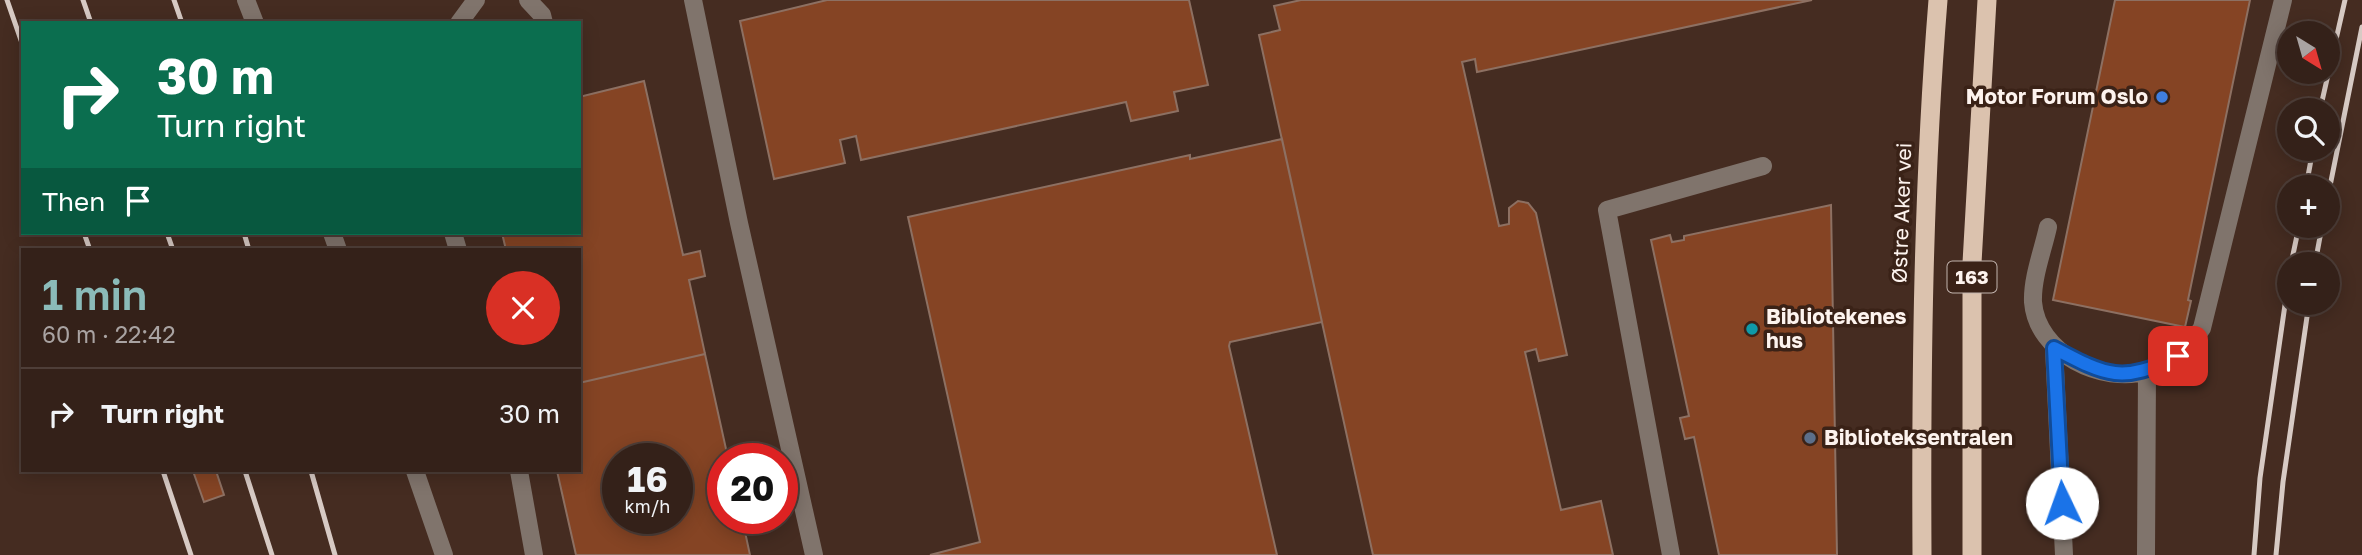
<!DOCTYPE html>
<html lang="en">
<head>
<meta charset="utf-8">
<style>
	body { margin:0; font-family:"Golos Text",sans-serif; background:#3f2e26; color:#f1f3f6; height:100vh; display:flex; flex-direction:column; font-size:26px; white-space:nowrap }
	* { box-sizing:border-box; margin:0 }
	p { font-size:23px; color:#a9a3a2 }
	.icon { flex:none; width:38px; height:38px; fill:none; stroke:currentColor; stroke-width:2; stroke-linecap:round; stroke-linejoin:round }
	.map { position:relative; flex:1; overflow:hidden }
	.sheet { position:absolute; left:21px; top:248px; width:560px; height:224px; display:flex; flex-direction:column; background:#342119; border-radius:0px; box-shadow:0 4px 18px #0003,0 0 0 2px #4e3e38 }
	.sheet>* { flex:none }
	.top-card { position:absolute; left:21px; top:21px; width:560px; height:214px; border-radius:0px; box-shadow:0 4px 18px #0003,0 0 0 2px #4e3e38; background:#0b6e4f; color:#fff; overflow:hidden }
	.needle { width:46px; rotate:143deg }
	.tools { position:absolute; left:2277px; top:21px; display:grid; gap:14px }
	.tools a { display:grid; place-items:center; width:63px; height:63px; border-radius:50%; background:#342119; box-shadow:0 4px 18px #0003,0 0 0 2px #4e3e38; font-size:35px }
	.speed { position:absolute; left:602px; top:443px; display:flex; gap:14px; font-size:35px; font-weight:700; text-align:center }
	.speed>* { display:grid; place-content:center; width:91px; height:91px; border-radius:50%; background:#342119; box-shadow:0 4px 18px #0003,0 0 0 2px #4e3e38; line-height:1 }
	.speed small { font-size:18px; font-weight:400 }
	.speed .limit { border:10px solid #d22; background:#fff; color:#111 }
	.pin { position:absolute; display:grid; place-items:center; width:60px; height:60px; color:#fff; margin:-30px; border-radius:14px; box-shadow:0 4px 10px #0006 }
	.me { position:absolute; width:77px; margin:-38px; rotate:357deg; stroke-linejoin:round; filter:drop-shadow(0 0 5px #0008) }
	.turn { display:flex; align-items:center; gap:24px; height:147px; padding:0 21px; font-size:32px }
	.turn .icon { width:91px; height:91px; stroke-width:2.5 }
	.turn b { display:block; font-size:49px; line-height:60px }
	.then { display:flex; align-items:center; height:66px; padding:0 21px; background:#0003; gap:14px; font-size:26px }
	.round { display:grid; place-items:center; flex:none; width:74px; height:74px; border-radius:37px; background:#3f2e26 }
	.head { display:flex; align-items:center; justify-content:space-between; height:119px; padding:0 21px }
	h1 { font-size:42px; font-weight:600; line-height:52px; color:#8bbbb9 }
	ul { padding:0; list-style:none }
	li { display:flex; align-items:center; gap:21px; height:91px; padding:0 21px; border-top:2px solid #4e3e38 }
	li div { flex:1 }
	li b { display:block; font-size:26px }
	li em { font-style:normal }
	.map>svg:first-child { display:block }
	.building { fill:#854424; stroke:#8d7062; stroke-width:2; fill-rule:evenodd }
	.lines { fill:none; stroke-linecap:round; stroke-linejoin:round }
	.service { stroke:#80746c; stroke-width:18 }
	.trunk { stroke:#dbc2ae; stroke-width:19 }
	.rail { stroke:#d7cac4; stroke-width:5 }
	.route-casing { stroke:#114b97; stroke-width:18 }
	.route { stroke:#1a73e8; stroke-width:12 }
	.shop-dot { fill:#3f7fe0; stroke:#3a2217; stroke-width:2.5 }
	.culture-dot { fill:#0f9aa8; stroke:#3a2217; stroke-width:2.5 }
	.service-dot { fill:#5c6f8a; stroke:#3a2217; stroke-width:2.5 }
	.labels { text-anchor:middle; stroke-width:7; stroke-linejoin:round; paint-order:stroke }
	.shield { fill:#3a2217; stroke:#c2b4ae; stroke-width:2 }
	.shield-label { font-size:19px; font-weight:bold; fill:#fdf3ee }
	.poi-label { font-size:21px; font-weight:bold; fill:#fdf3ee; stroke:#3a2217; text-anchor:start }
	.street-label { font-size:21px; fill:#fdf3ee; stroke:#3a2217 }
</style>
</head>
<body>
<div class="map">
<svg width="2362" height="555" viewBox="0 0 2362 555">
	<rect width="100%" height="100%" fill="#452c21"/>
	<path class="building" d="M1189,0L1208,85L1174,92L1178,111L1131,121L1126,102L861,160L856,136L840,140L845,163L774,179L740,21L827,0Z
		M1301,0H1812L1477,72L1475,59L1462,62L1499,226L1509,224V208L1518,201L1528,203L1536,213L1567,355L1539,361L1536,349L1525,352L1561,510L1601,501L1613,555H1373L1259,35L1280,30L1274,6Z
		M2115,0H2250L2188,300L2191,301L2185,327L2053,300Z
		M644,81L683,255L700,251L705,276L689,280L705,354L579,383V250H506L502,233H579V97Z
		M1282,139L1322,322L1230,342L1229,346L1277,555H930L980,542L908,217L1190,155V159Z
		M1831,205L1837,555H1719L1694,437L1685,439L1680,418L1689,416L1651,240L1670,235L1672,242L1684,240V236Z
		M705,354L728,458H723V518H742L750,555H576L557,471H579V383ZM618,458H677V518H618Z
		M193,471H216L224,495L204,502Z"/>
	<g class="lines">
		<path class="service" d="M246,0L255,23
			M528,0L542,15L544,23
			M693,0L739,223L814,555
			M459,23L476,0
			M2048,227C2043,250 2032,278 2033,302C2037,353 2102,385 2148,371C2172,364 2189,348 2202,328L2283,0
			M332,233L338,250
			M453,233L458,250
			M2054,348L2064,555
			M415,471L444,555
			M519,471L534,555
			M1671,555L1607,210L1763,166
			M2146,555L2147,372"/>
		<path class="trunk" d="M1922,555C1921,369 1923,185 1938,0
			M1972,555V263L1987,0"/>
		<path class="rail" d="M7,0L23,46
			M83,0L91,23
			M174,0L182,23
			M2320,110L2345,0
			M2306,187L2313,149
			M2328,196L2362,27
			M84,233L90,250
			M167,233L173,250
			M244,233L249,250
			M2291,264L2299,226
			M2315,264L2322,226
			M163,471L191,555
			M245,471L272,555
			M311,471L335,555
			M2254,555L2260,478L2289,277
			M2276,555L2283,482L2309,303"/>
	</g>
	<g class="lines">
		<defs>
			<path id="route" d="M2062,503L2054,348C2107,376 2122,384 2178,356"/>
		</defs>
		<use href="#route" class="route-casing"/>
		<use href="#route" class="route"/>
	</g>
	<circle class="shop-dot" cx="2162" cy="97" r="7"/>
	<circle class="culture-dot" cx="1752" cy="329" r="7"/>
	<circle class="service-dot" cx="1810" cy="438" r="7"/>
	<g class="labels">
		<rect class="shield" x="1947.5" y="261.5" width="49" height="31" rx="5"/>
		<g class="shield-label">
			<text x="1972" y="284">163</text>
		</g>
		<g class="poi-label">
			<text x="2148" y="104" text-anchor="end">Motor Forum Oslo</text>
			<text x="1766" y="324">Bibliotekenes<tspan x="1766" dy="24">hus</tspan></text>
			<text x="1824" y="445">Biblioteksentralen</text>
		</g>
		<g class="street-label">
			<text transform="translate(1902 213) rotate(-88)" y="7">Østre Aker vei</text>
		</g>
	</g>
</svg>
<div class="tools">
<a><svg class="needle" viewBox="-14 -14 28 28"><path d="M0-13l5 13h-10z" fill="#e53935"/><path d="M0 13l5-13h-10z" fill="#a9a3a2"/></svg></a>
<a><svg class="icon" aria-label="search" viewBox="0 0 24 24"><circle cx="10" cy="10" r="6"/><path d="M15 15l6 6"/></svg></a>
<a>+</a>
<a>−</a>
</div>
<div class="speed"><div>16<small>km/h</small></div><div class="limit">20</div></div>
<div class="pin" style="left:2178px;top:356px;background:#d93025"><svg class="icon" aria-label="arrive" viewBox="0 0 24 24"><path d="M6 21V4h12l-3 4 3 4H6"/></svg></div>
<svg class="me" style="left:2062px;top:503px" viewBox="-20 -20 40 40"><circle r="19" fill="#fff"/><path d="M0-13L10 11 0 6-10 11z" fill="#1a73e8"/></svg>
<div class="top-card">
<div class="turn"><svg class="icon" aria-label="right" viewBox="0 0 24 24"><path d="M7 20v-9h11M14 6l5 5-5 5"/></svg><div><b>30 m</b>Turn right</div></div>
<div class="then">Then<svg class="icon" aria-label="arrive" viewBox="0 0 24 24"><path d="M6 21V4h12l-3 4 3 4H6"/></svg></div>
</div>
<section class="sheet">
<div class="head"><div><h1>1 min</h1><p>60 m · 22:42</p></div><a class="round" style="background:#d93025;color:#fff"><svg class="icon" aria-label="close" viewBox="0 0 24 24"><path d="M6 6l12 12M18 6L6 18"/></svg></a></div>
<ul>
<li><svg class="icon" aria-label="right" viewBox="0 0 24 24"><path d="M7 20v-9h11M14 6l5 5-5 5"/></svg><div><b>Turn right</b></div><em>30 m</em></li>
</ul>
</section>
</div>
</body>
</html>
